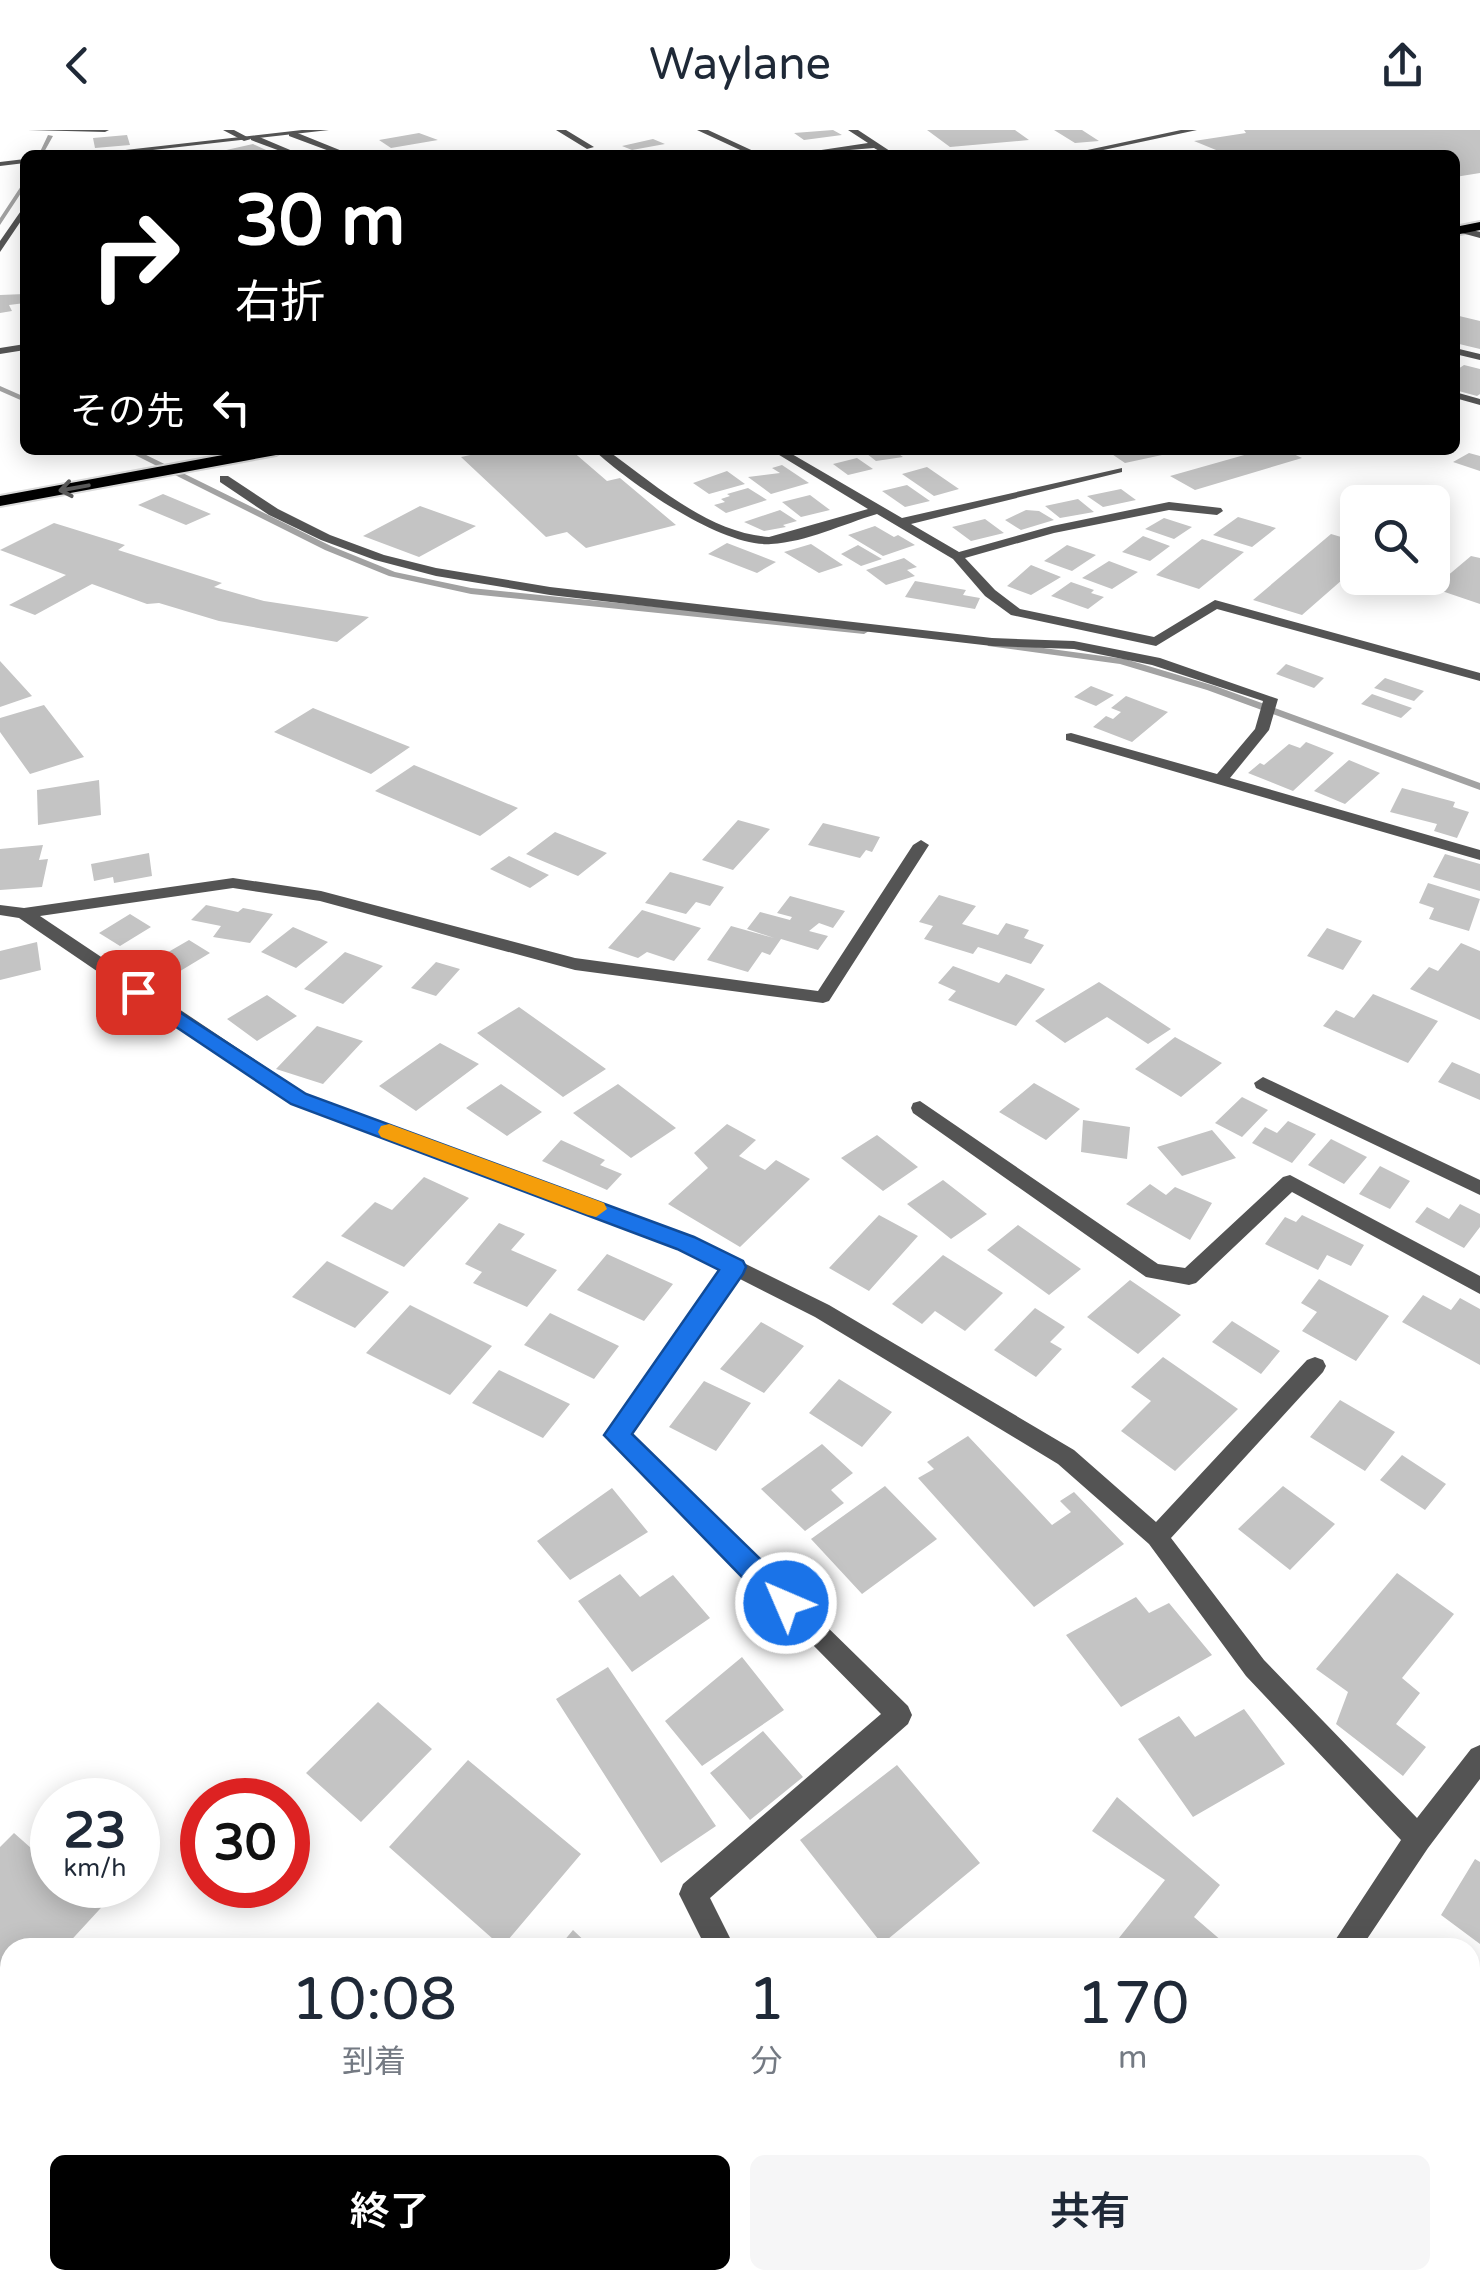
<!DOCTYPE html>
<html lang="ja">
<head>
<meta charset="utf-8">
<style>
	body { margin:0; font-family:"Varela Round","Noto Sans JP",sans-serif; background:#f6f6f7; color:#1f2937; height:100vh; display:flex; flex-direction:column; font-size:38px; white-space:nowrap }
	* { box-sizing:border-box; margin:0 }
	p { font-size:32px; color:#747a83 }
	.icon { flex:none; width:55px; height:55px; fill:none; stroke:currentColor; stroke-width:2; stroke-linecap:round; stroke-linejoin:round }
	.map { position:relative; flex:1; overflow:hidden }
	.drawer { position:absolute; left:0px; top:1808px; width:1480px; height:352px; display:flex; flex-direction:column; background:#fff; border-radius:30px 30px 0 0; box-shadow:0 5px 25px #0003 }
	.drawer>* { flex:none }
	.banner { position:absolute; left:20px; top:20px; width:1440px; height:305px; border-radius:15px; box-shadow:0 5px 25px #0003; background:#000; color:#fff; overflow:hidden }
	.buttons { position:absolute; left:1340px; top:355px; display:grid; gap:20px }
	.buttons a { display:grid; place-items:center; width:110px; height:110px; border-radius:15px; background:#fff; box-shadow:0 5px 25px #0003; font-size:50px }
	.speed { position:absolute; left:30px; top:1648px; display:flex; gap:20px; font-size:50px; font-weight:700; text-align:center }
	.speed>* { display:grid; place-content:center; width:130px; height:130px; border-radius:50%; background:#fff; box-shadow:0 5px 25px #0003; line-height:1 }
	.speed small { font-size:25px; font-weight:400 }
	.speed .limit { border:15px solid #d22; background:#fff; color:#111 }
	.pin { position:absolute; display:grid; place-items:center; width:85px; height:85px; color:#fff; margin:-42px; border-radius:20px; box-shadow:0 5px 15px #0006 }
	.me { position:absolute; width:110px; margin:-55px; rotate:315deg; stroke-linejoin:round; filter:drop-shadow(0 0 8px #0008) }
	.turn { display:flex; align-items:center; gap:35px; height:210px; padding:0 50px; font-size:45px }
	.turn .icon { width:130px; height:130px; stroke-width:2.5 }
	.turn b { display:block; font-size:70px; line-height:85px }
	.then { display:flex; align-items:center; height:95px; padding:0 50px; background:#0003; gap:20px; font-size:38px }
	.eta { display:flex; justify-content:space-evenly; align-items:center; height:170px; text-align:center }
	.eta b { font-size:60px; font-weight:600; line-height:70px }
	.cta { display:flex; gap:20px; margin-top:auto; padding:20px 50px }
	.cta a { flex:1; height:115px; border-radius:15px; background:#000; color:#fff; font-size:40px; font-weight:600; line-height:115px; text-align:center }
	.cta a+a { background:#f6f6f7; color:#1f2937 }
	header { display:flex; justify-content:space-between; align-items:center; height:130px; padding:0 50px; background:#fff; font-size:45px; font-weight:600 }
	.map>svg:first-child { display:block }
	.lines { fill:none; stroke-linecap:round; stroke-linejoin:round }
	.stream { fill:#a2a2a2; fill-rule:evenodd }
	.building { fill:#c4c4c4 }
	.trunk-casing { stroke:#dbdbdb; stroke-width:4 }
	.service { fill:#545454; fill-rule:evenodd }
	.minor { fill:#545454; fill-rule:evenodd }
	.tertiary { fill:#545454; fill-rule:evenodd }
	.trunk { fill:#000; fill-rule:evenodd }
	.oneway { stroke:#595959 }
	.route { fill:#1a73e8; stroke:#114b97; stroke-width:2.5 }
	.slow { fill:#f59e0b }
</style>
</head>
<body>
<header><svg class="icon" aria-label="back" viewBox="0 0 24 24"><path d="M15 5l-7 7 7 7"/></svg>Waylane<svg class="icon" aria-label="share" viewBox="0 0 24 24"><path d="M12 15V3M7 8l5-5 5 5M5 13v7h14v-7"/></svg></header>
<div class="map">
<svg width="1480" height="2158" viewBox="0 0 1480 2158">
	<rect width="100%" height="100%" fill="#fff"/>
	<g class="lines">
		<path class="stream" d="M48,5L53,6L43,24H39Z
			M25,50V57L0,95V88Z
			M0,256L25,267V272L0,261Z
			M125,320H136L331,416L395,442L471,458L864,498L869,501L864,504L471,464L389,446L325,420Z
			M992,511L1125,529L1215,556L1480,653V660L1207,560L1120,534L988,516L987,514Z"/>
	</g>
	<path class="building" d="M833,0L842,5L804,10L794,3Z
		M927,0H1015L1029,10L950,17Z
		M1054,0H1082L1099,11L1075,13Z
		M1244,0H1480V43L1455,47V25H1199L1216,20L1194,11L1246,3Z
		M419,3L438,10L391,18L379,10Z
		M127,5L130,15L95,18L93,8Z
		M653,9L665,14L632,20L622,16Z
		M253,14L277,25H213V23Z
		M25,164V173L9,175L12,181L0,183V165Z
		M1455,185L1480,191V219L1455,213Z
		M1464,235L1480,239V264L1477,266L1455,260L1459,257L1455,256V241Z
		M494,320H571L607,351L620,348L676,395L586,418L567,402L546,407L461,327Z
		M862,320H893L903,327L876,331Z
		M1106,320H1176V322L1125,333Z
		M1262,320H1285L1302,328L1195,360L1170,346Z
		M1469,323L1480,326V341L1453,332Z
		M857,328L873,339L848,345L833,334Z
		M782,335L809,353L771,364L748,347L780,343L772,338Z
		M927,337L959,359L934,366L902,344Z
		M727,341L745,354L709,364L693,353Z
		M907,355L930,371L905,377L882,361Z
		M748,358L767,370L726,383L714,375L725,372L721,369L730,366L727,364Z
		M1121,359L1136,370L1103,377L1087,366Z
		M163,364L211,384L186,395L138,375Z
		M810,365L830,380L801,387L782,372Z
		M1078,369L1094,382L1060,388L1045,376Z
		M420,376L476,396L419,427L363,406Z
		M780,380L797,391L783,395L786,397L764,401L744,392Z
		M1026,380L1039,381L1054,390L1021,400L1005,390Z
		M1238,387L1276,398L1252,417L1213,405Z
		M1164,388L1192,397L1174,409L1145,399Z
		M985,389L1004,403L971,411L952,397Z
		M54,393L125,415L118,420L222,453L214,457L264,471L369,487L337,512L219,491L159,473L147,474L92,454L35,485L9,475L66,445L0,420Z
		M875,396L894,407L898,405L915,415L883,426L848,405Z
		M1331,404L1358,412V436L1302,485L1253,470Z
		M1143,406L1170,416L1150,431L1122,422Z
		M1202,409L1244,422L1199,459L1156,445Z
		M727,413L776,432L757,443L708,424Z
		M811,414L843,435L819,443L784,422Z
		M858,415L882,429L861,436L841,424Z
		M1067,415L1096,425L1072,441L1044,431Z
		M1471,426L1480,428V474L1433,458Z
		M904,428L917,437L907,440L915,446L886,455L866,440Z
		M1109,431L1138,442L1112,459L1082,448Z
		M1031,435L1061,447L1031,465L1007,456Z
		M915,451L966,460L963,465L980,468L975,479L905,467Z
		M1071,452L1094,460L1091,463L1104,467L1088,479L1051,466Z
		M0,531L32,566L0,577Z
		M1286,534L1324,548L1314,558L1276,544Z
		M1385,548L1424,561L1414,571L1374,558Z
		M1091,556L1114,565L1096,576L1074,567Z
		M1372,564L1412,578L1401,588L1361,574Z
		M1126,566L1168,582L1132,612L1093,597L1106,586L1113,589L1121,582L1111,578Z
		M44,575L84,627L30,644L0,602V588Z
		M313,578L410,617L371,644L274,602Z
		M1306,612L1334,623L1293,661L1248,643L1260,633L1264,635L1289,614L1300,618Z
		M1349,630L1380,643L1345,674L1314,661Z
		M414,635L518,678L480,706L375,661Z
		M99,650L101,685L38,695L37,660Z
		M1402,658L1455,672L1453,677L1469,682L1457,708L1434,701L1437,694L1390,682Z
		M738,690L770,699L733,740L702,730Z
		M823,693L880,707L872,722L866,720L860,728L808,715Z
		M555,702L607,723L578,746L526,724Z
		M43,715L39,730L48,729L42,757L0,760V719Z
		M149,723L152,746L114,753L113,747L94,751L91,734Z
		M1445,724L1480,734V761L1433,747Z
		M509,726L549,745L530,758L490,739Z
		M670,742L724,757L710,776L696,772L686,784L645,773Z
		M1428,753L1480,769L1469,801L1429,789L1434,778L1419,773Z
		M939,765L976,776L962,794L998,805L1006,793L1029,800L1024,808L1044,815L1031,834L978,817L973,824L924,809L933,796L919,792Z
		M790,766L845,781L833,798L819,793L809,801L828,806L818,820L781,809L770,825L762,822L748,842L707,830L731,796L774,808L747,799L760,782L790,790L792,787L777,783Z
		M206,775L238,782L243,778L273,784L250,813L213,807L221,796L191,790Z
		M642,780L701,798L674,831L647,822L638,828L608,818Z
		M130,784L151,797L120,816L99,803Z
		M293,797L328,812L296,838L261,822Z
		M1327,798L1362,811L1343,840L1307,826Z
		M189,810L210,823L172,846L151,832Z
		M37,812L41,840L0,850V821Z
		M1461,813L1480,821V890L1410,859L1429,837L1438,841Z
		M345,822L383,836L343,874L304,859Z
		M436,832L460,839L436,866L411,858Z
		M953,836L999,853L1006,844L1045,859L1016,896L948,870L956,861L938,853Z
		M1099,852L1171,899L1148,914L1107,887L1065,913L1035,891Z
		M1373,864L1438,891L1408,933L1323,896L1336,880L1354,888Z
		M267,865L297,886L257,911L227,889Z
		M519,877L606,939L563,967L477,903Z
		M317,896L363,911L323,954L276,939Z
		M1175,907L1222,933L1181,967L1135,939Z
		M440,913L479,934L416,981L379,956Z
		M1452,932L1480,944V970L1438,952Z
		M1034,953L1080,979L1046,1010L999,982Z
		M501,954L542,982L507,1006L466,978Z
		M618,954L676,998L631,1028L573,983Z
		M1242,967L1268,980L1242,1007L1215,993Z
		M1083,990L1130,997L1127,1029L1081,1022Z
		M1288,991L1316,1004L1292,1033L1252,1013L1265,997L1277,1003Z
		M727,994L756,1010L739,1026L765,1040L776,1030L810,1049L740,1117L668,1074L708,1038L694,1023Z
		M1212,1000L1236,1028L1182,1046L1157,1017Z
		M877,1005L918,1037L883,1061L841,1028Z
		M1331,1009L1367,1027L1344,1054L1308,1035Z
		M561,1010L605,1030L600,1035L622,1044L607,1060L542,1031Z
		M1380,1036L1410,1051L1390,1079L1359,1064Z
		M424,1047L469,1068L404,1137L341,1106L375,1072L392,1080Z
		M943,1050L987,1084L951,1109L907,1074Z
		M1150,1054L1166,1065L1175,1057L1212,1073L1190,1110L1126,1074Z
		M1460,1074L1480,1084V1097L1464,1118L1415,1092L1427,1077L1449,1089Z
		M879,1085L918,1106L869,1161L829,1138Z
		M1302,1085L1364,1115L1351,1136L1327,1125L1318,1140L1265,1114L1285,1087L1296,1092Z
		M499,1093L525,1104L511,1120L557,1140L527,1177L473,1153L482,1142L465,1134Z
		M1018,1095L1081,1139L1049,1165L987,1120Z
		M607,1124L673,1154L644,1191L577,1160Z
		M943,1125L1003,1163L965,1201L935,1181L922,1194L892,1174Z
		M327,1131L389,1162L355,1198L292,1167Z
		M1319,1149L1389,1186L1356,1231L1302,1201L1317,1182L1301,1173Z
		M1130,1150L1181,1185L1138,1224L1087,1187Z
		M1423,1165L1451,1180L1460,1168L1480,1179V1235L1402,1192Z
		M410,1175L492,1216L450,1265L366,1223Z
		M1035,1178L1065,1197L1050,1212L1062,1219L1036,1247L994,1220Z
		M550,1183L619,1216L594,1249L524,1215Z
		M1232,1191L1280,1221L1261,1244L1212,1212Z
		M761,1192L804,1216L764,1263L720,1239Z
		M1163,1227L1238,1279L1175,1341L1121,1301L1151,1271L1131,1257Z
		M499,1240L570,1274L543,1308L472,1273Z
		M839,1249L892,1282L862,1317L809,1283Z
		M704,1251L751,1273L716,1321L669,1297Z
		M1340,1270L1395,1302L1365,1341L1310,1307Z
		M968,1306L1052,1395L1071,1382L1060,1371L1074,1362L1124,1414L1034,1477L918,1348L934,1339L927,1332Z
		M822,1314L853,1343L831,1360L844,1373L805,1401L761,1359Z
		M1402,1325L1446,1354L1425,1380L1380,1350Z
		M885,1356L937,1409L862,1464L811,1409Z
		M1283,1356L1335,1394L1290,1440L1238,1399Z
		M612,1358L648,1402L570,1450L537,1411Z
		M1397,1443L1454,1484L1402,1548L1420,1563L1396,1594L1426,1617L1403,1646L1336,1594L1348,1562L1316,1539Z
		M620,1444L640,1467L673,1445L710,1488L632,1542L578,1471Z
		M1136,1467L1149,1483L1169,1473L1212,1525L1121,1577L1066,1505Z
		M742,1527L784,1580L702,1636L665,1591Z
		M608,1537L716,1696L661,1733L556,1569Z
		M378,1572L432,1619L361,1692L306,1643Z
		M1244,1579L1285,1634L1193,1687L1138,1609L1179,1586L1195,1607Z
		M763,1601L803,1647L750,1690L710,1643Z
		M468,1630L581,1724L502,1817L389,1717Z
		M897,1635L980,1733L882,1814L800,1710Z
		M1117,1667L1220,1755L1194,1787L1230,1818H1111L1165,1750L1092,1701Z
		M14,1703L40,1726L52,1713V1755H122L64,1818H10V1876L0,1886V1717Z
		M1475,1729L1480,1732V1814L1441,1785Z
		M573,1800L592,1818H558Z
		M1470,1994L1480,2002V2116L1470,2107Z
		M10,2071V2150H64L58,2158H17L0,2143V2083Z
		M160,2150H190L199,2158H154Z
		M253,2150H300L294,2158H262Z
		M483,2150H601L596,2158H478Z
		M744,2150H798L809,2158H740Z
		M926,2150H1009L1007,2158H943Z
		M1255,2150H1305L1312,2158H1246Z"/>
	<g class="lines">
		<defs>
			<path id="trunk" d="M1480,92V100L1455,105V97Z
				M250,320H284L276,325L0,376V366Z"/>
		</defs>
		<use href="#trunk" class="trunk-casing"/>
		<path class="service" d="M251,6H257L302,25H291L251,10Z"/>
		<path class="minor" d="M28,0H109L105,2Z
			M223,0H234L251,9L244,11Z
			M556,0H566L594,17L587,19Z
			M697,0H708L762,25H751Z
			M848,0H858L896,25H886L874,18L788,25L868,13Z
			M1181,0H1197L1080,25H1064Z
			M289,2H295L352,25H340L289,6Z
			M25,75V85L0,122V111Z
			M1461,97L1480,102V108L1458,102Z
			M25,214V220L0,224V218Z
			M1455,218L1480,224V230L1455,224Z
			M1455,262L1480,269V275L1455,268Z
			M594,320H607C654,354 709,403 769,407L868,379L771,320H785L902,388L1122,338V342L911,394L959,422L1052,396L1169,372L1221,378L1223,381L1217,385L1169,380L1054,403L965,428L995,460L1020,479L1154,507L1215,470L1480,543V551L1217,479L1156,516L1011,485L985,466L953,429L877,384C843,394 807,412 771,414C723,418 629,353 594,320Z
			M220,346H228L278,379L330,405L384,425L436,438L550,457L992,508L1074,511L1160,528L1278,569L1269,600L1230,648L1480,720V730L1066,610V604L1071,603L1217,644L1255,599L1263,571L1152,535L1074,519L992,516L550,465L436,446L375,430L321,410L269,385L220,352Z
			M921,710L929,715L829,871L823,873L575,840L320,771L233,758L40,786L306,964L693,1108L829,1175L1074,1320L1156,1392L1307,1230L1315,1227L1323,1230L1326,1236L1323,1242L1171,1408L1264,1530L1417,1688L1471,1619L1480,1615V1649L1428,1718L1361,1818H1330L1401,1710L1246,1546L1149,1414L1058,1334L815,1187L738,1148L630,1304L908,1576L912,1585L908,1594L710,1768L735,1818H706L679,1764L683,1754L881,1584L606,1305L721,1140L679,1118L292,974L19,788L0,785V775L24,778L233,748L321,761L575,828L818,861L913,715Z
			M1263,947L1480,1050V1065L1256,958L1254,953Z
			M920,971L1158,1134L1185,1138L1283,1047L1290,1045L1480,1146V1164L1292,1062L1196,1153L1189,1155L1146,1147L913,983L911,978L913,973Z
			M1470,1934L1480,1938V1973L1470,1969Z
			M1063,2150H1098L1095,2158H1060Z
			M1336,2150H1371L1374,2158H1339Z"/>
		<path class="tertiary" d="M302,0H329L109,25H81Z
			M25,29V33L0,36V32Z"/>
		<use href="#trunk" class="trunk"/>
	</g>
	<defs><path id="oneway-shaft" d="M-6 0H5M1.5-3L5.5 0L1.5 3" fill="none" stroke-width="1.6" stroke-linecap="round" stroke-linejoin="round" transform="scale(2.5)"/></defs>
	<use class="oneway" href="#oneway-shaft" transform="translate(74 358) rotate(170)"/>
	<path class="route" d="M138,855L306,964L694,1107L743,1131L746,1137L743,1144L632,1304L796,1464L800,1473L796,1482L786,1486L776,1482L604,1305L719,1140L677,1119L291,974L130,866V857Z"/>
	<path class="slow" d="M389,994L604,1073L607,1079L596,1087L588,1085L381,1007L378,1002L381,996Z"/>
</svg>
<div class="buttons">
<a><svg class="icon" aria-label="search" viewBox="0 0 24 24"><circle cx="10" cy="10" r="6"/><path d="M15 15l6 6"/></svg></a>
</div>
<div class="speed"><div>23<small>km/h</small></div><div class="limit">30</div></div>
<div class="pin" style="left:138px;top:862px;background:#d93025"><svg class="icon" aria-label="arrive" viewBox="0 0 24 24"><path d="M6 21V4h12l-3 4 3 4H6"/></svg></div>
<svg class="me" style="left:786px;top:1473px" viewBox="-20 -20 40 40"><circle r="17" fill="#1a73e8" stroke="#fff" stroke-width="3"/><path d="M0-11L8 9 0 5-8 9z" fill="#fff"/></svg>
<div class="banner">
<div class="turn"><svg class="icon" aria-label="right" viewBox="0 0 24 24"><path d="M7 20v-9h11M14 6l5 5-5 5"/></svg><div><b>30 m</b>右折</div></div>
<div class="then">その先<svg class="icon" aria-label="left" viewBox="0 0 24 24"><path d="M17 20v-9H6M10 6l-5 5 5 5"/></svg></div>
</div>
<section class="drawer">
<div class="eta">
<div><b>10:08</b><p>到着</p></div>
<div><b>1</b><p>分</p></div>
<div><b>170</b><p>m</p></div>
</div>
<div class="cta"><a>終了</a><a>共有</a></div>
</section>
</div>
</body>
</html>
